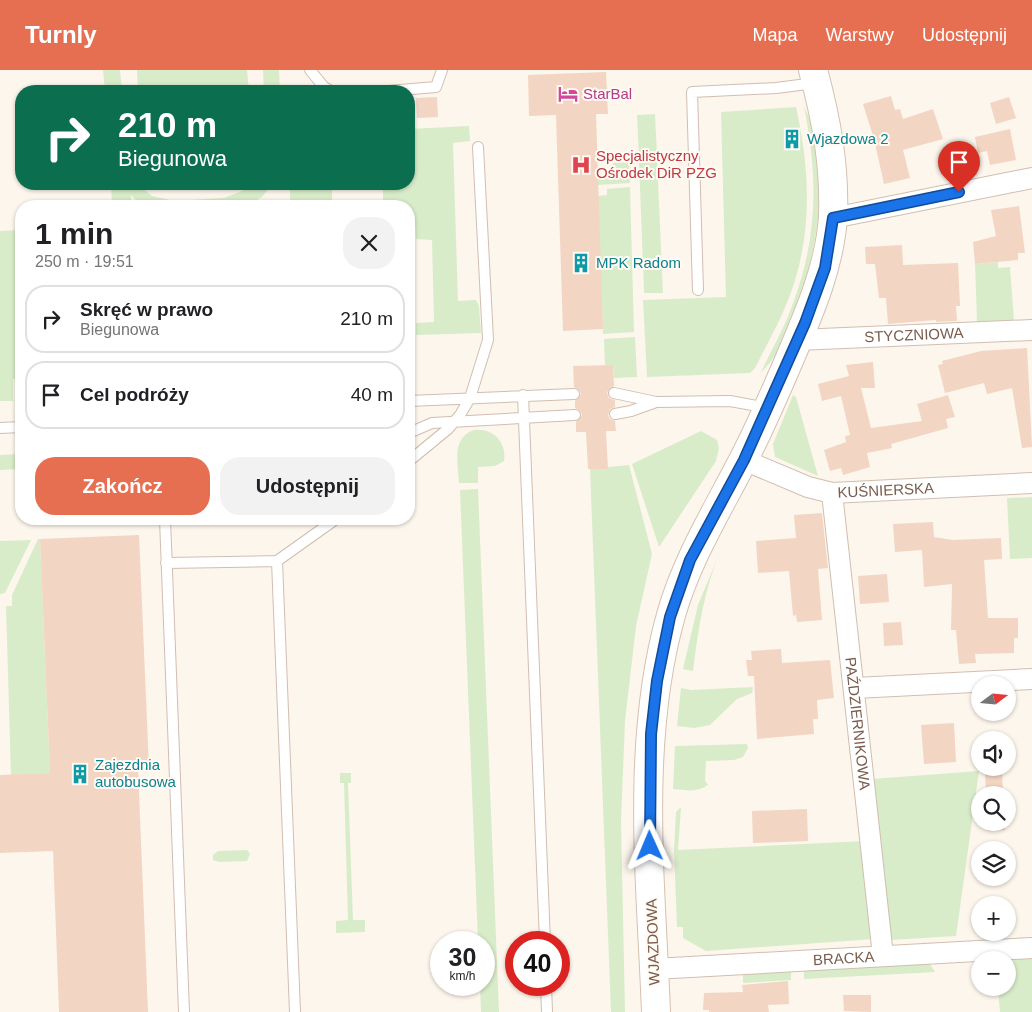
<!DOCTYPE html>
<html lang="pl">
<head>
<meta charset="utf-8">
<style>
	body { margin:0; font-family:Arial,sans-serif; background:#f2f2f2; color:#202124; height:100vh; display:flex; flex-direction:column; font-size:19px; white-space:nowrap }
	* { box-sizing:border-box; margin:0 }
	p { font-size:16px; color:#757577 }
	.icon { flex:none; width:28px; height:28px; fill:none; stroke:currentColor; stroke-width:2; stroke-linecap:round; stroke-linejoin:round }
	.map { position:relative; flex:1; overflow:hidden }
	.panel { position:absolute; left:15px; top:130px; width:400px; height:325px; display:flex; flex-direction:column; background:#fff; border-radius:20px; box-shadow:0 1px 4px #0004 }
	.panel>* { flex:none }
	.banner { position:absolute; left:15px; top:15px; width:400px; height:105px; border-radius:20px; box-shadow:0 1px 4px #0004; background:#0b6e4f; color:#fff; overflow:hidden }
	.needle { width:32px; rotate:74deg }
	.controls { position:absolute; left:971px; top:606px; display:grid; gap:10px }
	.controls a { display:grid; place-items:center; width:45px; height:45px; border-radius:50%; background:#fff; box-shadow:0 1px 4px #0004; font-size:25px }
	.speed { position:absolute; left:430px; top:861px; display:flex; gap:10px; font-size:25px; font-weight:700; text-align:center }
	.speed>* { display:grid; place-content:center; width:65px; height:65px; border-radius:50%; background:#fff; box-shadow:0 1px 4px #0004; line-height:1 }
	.speed small { font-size:12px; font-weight:400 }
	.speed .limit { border:8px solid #d22; background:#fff; color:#111 }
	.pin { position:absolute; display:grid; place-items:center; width:42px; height:42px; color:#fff; margin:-51px -21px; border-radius:50% 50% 50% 0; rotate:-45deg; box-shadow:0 0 5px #0007 }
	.pin .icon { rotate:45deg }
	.me { position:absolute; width:55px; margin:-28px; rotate:359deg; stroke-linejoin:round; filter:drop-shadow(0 0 4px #0008) }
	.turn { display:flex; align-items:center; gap:18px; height:105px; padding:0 20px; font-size:22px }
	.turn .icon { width:65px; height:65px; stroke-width:2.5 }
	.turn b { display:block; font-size:35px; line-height:42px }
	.round { display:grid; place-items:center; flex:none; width:52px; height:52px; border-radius:20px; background:#f2f2f2 }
	.summary { display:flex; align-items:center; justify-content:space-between; height:85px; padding:0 20px }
	h1 { font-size:30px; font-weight:600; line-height:38px }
	.action { display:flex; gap:10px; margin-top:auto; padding:10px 20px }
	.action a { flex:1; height:58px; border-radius:20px; background:#e76f51; color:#fff; font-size:20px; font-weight:600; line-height:58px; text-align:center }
	.action a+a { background:#f2f2f2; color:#202124 }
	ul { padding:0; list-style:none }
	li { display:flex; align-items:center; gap:15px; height:68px; margin:0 10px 8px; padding:0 10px; border:2px solid #e0e0e0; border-radius:20px }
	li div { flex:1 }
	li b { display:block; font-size:19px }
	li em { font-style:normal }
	header { display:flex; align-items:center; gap:30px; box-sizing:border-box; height:70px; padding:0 25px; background:#e76f51; color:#fff }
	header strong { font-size:24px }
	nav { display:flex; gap:28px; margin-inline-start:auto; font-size:18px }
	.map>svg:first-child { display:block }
	.green { fill:#d8ecc9 }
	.building { fill:#f3d5c3 }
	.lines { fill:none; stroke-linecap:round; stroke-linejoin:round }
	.lane-casing { stroke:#d1beb0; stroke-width:12 }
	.street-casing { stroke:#d1beb0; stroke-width:22 }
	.secondary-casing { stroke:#d6c0b0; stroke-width:30 }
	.lane { stroke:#fff; stroke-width:10 }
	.street { stroke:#fff; stroke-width:20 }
	.secondary { stroke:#fff; stroke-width:28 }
	.route-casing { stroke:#114b97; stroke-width:12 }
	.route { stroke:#1a73e8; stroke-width:9 }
	.labels { text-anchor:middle; stroke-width:4; stroke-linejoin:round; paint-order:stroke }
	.hotel-label { font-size:15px; fill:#b23c85; stroke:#fffaf3; text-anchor:start }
	.culture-label { font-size:15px; fill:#0d838f; stroke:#fffaf3; text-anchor:start }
	.health-label { font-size:15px; fill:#be3a42; stroke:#fffaf3; text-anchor:start }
	.street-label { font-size:15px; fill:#7a5c4d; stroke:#fffaf3 }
</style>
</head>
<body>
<header>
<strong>Turnly</strong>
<nav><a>Mapa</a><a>Warstwy</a><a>Udostępnij</a></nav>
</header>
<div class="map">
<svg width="1032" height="942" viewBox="0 0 1032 942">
	<rect width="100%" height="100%" fill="#fdf6ec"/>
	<path class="green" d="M103,0H120L122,21H105Z
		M137,0H247L249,21H138Z
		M263,0H279L280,21H264Z
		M796,37C810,99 813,164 790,225C781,250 767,274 755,298L750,303L647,307L643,230L726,227L721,42Z
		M804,37C837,95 814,203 787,260C780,276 774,291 761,302C772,279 785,257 793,233C818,168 818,104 804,37Z
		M655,44L657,86H639L637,45Z
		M469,56L470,71L453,73L458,231L476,230L479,236L481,263L416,265V253L434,252L432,170L416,169L415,151H409V136H383V114H409V59Z
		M639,90H657L663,223H644Z
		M629,92L630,113L598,115V106L613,104V93Z
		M111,114H138L152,126L174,131L224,128L242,121L252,114H272L262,127L247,136H142L131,125V136H112Z
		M290,114H332V136H290Z
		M630,117L634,262L603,264L598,126L607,125V119Z
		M21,160V309H13V331H0V161Z
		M998,192V198L1010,197L1014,251L977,252L975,194Z
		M635,267L637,307L614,308L613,295H605L604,269Z
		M793,325L796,327L818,406L775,387L773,374Z
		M474,360C493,358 507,372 504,391L495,396L478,397V413H459C458,393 451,368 474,360Z
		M701,361L717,370L719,378L716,391L659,477L632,394Z
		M21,384V399L0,400V385Z
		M629,395L652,484L636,556L625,651L621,751L625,942H611L590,399Z
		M478,419L499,942H481L480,915H484V872H478L460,420Z
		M1032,427V488L1010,489L1007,428Z
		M38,469H40L50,703L11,705L6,536H12V525Z
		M31,470L5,523L0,524V471Z
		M720,482C704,520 698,560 693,601L683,599L698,535Z
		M753,617L752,623L737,629L710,655L694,658L677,656L681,618L691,620Z
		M747,674L748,678L743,687L734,690L706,691L705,711L708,715C695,723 687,720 673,719L675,676Z
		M979,701L956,866L890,870L872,709Z
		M340,703H351V713H348L353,850H365V862L336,863V851L348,850L344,713H340Z
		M681,737L678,780L866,771L874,869L706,881L683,868V857H677L674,780L676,742Z
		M247,780L250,784L247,791L219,792L213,790V785L218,781Z
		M1032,888V942H1000L998,918H1008V890H999Z
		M930,894L935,902L804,909V900Z
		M791,902V910L743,913V904Z"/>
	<path class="building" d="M606,2L608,44H596L603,259L563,261L556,45L529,46L528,5Z
		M891,26L895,40L900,39L903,49L933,39L943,69L903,80L910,108L884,114L874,69L863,34Z
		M437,27L438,47L417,48L416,28Z
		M1009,27L1016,48L996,54L990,33Z
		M1010,59L1016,90L990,95L987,81L978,83L975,67Z
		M1019,136L1025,183H1018V190L975,194L973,172L996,166L991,140Z
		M902,175L903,195L958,193L960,236H956L957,251L936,252V250L888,254L886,228H879L875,194H866L865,177Z
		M1027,278L1032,377L1022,378L1012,318L987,324L984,313L945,323L938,295L943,294L942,291L981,281Z
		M873,292L875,318H861L871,358L922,351L917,334L948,325L955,347L946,349L948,358L891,374L892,378L867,383L870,397L843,405L841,398L830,401L824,380L846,372L845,366L850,365L841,326L822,331L818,314L849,306L846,295Z
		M613,295L614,316L607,322L609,328L615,330V337L610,339L608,345L610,349L615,351L616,361H606L608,399H588L586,362H576V352L582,345L580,341L575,338V331L581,324L579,320L574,317L573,296Z
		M822,443L828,498L818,499L822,550L797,552L796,545L793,546L789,501L758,503L756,471L796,468L794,445Z
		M933,452L934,467L953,470L1001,468L1002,489L984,490L988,548H1018V568H1014V583L975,584L976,593L959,594L956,560H951L952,514L924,517L922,480L895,482L893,454Z
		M139,465L149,698H138L148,942H59L53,781L0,783V705L50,703L40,469Z
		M887,504L889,532L860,534L858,506Z
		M901,552L903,575L884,576L883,553Z
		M781,579L782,593L830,590L834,628L817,630L818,649H813L814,664L757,669L754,606H748L746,590H752L751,581Z
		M954,653L956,692L924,694L921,655Z
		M1002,700L1003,725H986L985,701Z
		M807,739L808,771L753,773L752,741Z
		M988,752H1005V760L988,761Z
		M788,911L789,934L768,935L769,942H709V940H703L704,923L743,922L742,915Z
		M843,925H871V942L844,941Z"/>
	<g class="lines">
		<defs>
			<path id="lane" d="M310,0L324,17L331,21
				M388,21L436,17L442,0
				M698,220L692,22L776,18L815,13
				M614,323L656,332L730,331L768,338
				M523,325L545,872
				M409,331L574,324
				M615,344L631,341L656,332
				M0,358L21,357
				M409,363L432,353L575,345
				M409,391L448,359L460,345L470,328L488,270L478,77
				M165,449L184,942
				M277,491L295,942
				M166,493L277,491L336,449
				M546,915L547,942"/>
			<g id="street">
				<path d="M833,148L1032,108"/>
				<path id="s1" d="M798,270L1032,260"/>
				<path id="s2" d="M744,390L808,417L832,423L1032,413"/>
				<path id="s3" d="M832,423L883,886"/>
				<path d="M855,618L1032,609"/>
				<path id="s4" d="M654,899L1032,878"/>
			</g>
			<path id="secondary" d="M656,942C651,811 635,673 671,545C686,492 714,446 739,398C757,365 772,330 787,295C807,248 830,198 833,146C835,95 826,48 813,0"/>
		</defs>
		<use href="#lane" class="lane-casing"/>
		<use href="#street" class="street-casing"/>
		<use href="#secondary" class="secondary-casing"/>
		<use href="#lane" class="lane"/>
		<use href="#street" class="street"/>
		<use href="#secondary" class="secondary"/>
	</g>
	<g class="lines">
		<defs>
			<path id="route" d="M650,776L651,664L657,611L670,547L690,490L744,390L805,253L825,198L833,148L959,122"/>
		</defs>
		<use href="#route" class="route-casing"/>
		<use href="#route" class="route"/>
	</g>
	<defs>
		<symbol id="hotel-bare" viewBox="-9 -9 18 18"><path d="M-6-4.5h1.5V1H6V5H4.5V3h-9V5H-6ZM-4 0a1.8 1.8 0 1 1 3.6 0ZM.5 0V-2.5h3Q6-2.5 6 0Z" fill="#d1479c" stroke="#fffaf3" stroke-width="2.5" paint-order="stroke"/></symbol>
		<symbol id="building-bare" viewBox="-9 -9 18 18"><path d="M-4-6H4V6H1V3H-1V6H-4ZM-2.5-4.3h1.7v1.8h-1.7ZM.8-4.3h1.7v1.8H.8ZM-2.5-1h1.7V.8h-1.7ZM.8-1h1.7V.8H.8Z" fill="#0f9aa8" stroke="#fffaf3" stroke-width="2.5" paint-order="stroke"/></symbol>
		<symbol id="hospital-bare" viewBox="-9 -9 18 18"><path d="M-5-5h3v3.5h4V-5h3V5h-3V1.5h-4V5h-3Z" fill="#e0444e" stroke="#fffaf3" stroke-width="2.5" paint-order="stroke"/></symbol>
	</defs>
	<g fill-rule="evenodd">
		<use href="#hotel-bare" x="554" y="10" width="28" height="28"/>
		<use href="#building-bare" x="778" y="55" width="28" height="28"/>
		<use href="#hospital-bare" x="567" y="81" width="28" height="28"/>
		<use href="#building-bare" x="567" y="179" width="28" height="28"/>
		<use href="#building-bare" x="66" y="690" width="28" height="28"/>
	</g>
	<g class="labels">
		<g class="hotel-label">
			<text x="583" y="29">StarBal</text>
		</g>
		<g class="culture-label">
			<text x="807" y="74">Wjazdowa 2</text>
			<text x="596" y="198">MPK Radom</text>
			<text x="95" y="700">Zajezdnia<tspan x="95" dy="17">autobusowa</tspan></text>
		</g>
		<g class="health-label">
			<text x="596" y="91">Specjalistyczny<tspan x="596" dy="17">Ośrodek DiR PZG</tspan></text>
		</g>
		<g class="street-label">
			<text dy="5" stroke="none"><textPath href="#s1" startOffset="116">STYCZNIOWA</textPath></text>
			<text dy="5" stroke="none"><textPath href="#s2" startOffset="148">KUŚNIERSKA</textPath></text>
			<text dy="5" stroke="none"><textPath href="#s3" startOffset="232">PAŹDZIERNIKOWA</textPath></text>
			<text transform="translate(653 872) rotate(-92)" y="5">WJAZDOWA</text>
			<text dy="5" stroke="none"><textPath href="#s4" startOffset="190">BRACKA</textPath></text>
		</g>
	</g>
</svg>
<div class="controls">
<a><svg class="needle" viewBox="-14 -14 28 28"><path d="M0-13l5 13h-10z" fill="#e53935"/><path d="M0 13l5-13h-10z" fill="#757577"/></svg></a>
<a><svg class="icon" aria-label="sound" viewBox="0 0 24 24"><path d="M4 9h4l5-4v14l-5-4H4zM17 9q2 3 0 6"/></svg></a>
<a><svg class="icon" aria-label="search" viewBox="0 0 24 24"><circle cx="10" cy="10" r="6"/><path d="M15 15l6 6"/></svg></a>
<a><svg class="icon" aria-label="layers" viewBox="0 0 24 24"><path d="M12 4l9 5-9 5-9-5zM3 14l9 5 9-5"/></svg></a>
<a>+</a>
<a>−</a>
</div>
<div class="speed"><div>30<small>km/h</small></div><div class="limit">40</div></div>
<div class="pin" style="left:959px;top:122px;background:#d93025"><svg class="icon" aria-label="arrive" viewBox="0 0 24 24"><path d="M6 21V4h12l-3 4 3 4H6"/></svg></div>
<svg class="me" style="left:650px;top:776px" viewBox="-20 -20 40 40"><path d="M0-17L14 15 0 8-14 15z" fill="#1a73e8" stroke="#fff" stroke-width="4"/></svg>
<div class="banner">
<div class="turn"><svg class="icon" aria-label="right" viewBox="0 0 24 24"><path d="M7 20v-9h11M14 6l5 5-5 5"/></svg><div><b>210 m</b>Biegunowa</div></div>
</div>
<section class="panel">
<div class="summary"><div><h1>1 min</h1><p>250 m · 19:51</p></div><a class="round"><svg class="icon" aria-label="close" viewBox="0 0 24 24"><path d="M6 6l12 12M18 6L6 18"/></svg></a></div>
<ul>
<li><svg class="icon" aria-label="right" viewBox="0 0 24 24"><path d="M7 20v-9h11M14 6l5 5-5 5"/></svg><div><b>Skręć w prawo</b><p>Biegunowa</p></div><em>210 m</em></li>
<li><svg class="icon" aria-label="arrive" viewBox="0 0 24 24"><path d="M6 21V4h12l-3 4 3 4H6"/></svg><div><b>Cel podróży</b></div><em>40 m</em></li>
</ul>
<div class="action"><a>Zakończ</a><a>Udostępnij</a></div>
</section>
</div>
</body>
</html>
